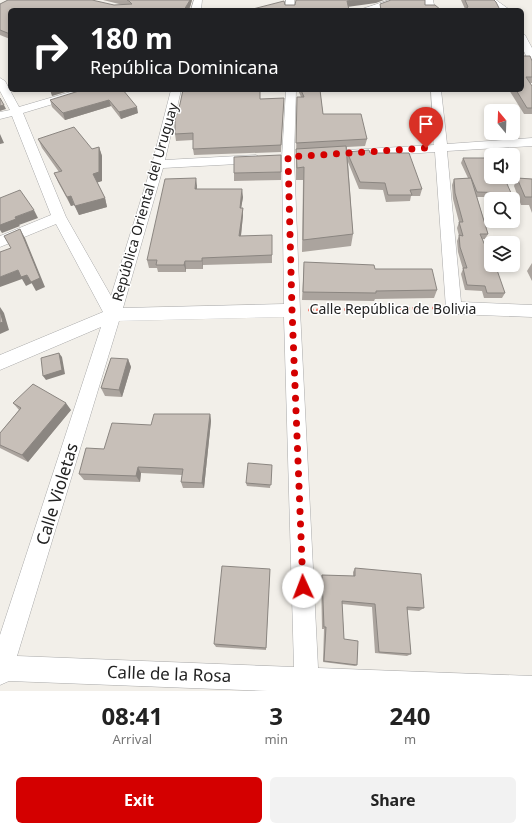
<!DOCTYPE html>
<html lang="en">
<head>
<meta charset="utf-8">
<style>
	body { margin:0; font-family:"Noto Sans",sans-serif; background:#f2f2f2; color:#222; height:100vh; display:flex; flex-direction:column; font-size:15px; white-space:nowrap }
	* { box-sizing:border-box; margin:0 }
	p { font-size:13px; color:#767676 }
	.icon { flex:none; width:22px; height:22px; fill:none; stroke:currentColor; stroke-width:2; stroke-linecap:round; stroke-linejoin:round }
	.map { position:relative; height:691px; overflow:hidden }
	.sheet { display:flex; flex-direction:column; background:#fff; flex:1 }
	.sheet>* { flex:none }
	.banner { position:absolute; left:8px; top:8px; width:516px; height:84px; border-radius:6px; box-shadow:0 2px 6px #0003; background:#202124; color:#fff; overflow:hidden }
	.needle { width:26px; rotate:341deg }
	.controls { position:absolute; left:484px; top:104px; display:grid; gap:8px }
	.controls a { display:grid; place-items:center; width:36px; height:36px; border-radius:6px; background:#fff; box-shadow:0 2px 6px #0003; font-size:20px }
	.pin { position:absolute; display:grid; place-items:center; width:34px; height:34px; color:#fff; margin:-41px -17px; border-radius:50% 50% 50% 0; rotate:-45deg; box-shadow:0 0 4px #0007 }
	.pin .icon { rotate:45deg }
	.me { position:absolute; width:44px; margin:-22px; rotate:358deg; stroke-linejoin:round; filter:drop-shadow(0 0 3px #0008) }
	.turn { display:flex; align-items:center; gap:14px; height:84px; padding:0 16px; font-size:18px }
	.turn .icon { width:52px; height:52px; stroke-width:2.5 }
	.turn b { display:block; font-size:28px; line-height:34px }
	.eta { display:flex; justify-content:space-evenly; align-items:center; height:68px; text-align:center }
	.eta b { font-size:24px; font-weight:700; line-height:28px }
	.button { display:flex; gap:8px; margin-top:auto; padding:8px 16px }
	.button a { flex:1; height:46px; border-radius:6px; background:#d40000; color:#fff; font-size:16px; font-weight:700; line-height:46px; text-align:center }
	.button a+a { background:#f2f2f2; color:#222 }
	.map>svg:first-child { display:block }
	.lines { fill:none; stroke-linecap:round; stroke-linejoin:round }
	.street-casing { stroke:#a9a9a9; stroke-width:1 }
	.path { stroke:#fa8072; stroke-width:2.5; stroke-dasharray:2 2; stroke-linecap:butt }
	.street { fill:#fff; fill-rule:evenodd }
	.wall { fill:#aba49e }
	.shaded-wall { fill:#8b8681 }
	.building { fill:#c7bfb8; stroke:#8b8681 }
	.route { stroke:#d40000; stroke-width:7; stroke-dasharray:0 12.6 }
	.labels { text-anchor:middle; stroke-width:3; stroke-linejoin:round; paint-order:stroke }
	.street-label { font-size:14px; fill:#222; stroke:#fff }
	.near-street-label { font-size:17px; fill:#222; stroke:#fff }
</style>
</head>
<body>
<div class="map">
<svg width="532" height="691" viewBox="0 0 532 691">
	<rect width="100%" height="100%" fill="#f2efe9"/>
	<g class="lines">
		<defs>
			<path id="street" d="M194,0H202L201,10H191Z
				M286,0H294L295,10H285Z
				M389,0H403L374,10H359Z
				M425,0H433L435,10H425Z
				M486,0H496L510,10H499Z
				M522,34L525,35L532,48V61L528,60L522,47Z
				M0,78L5,81L19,107L77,90H94L93,92L23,113L66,217L111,296L152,164L171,90H181L165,160L256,155L262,159L256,163L163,168L123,308L284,304L282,157L286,90H296L294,157L300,310L318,668L532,676V691H268L9,681L0,685V635L101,327L0,370V355L103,312L56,224L0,247V236L51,215L12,116L0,119V112L10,110L0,91ZM284,317L294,667L17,656L119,321Z
				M431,90H441L447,144L532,138V146L447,151L461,302L532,305V317L454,314L448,312L446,308L435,152L347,158L341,154L347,150L434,145Z"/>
		</defs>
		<use href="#street" class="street-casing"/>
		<path class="path" d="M308,310L437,308"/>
		<use href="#street" class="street"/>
	</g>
	<path class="wall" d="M103,0H192L190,7L188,10H10V39L0,35V4L114,5H123Z
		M461,0H494L500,10H464L465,9Z
		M522,56L532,61V83H530L532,86V114H524L509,90H522Z
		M123,90L138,113L121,119L111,106L65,120L52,107L50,100Z
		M298,90H320L323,114L367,139L365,146L347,147V152L370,153L422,189L420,196H411L410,201L386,202L383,190L359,189L348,162L353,234L351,246L302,252L303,180H296V161L297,97H301Z
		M284,98L281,152L194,155L193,149V140L176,141L175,134L180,104Z
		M38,139L92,149L99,147L102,156V181L97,182L105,198L107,207L79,215L74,205L71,206L58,182L54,173L59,172L42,148Z
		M463,158L511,193L508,197H477L488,234L485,239H482L505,293L502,298H484L482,291L465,290L461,274L463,269L458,252L457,241L459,236L457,228L459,222L453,199L452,185L454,179L468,178L461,163Z
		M281,172V180L234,181V173Z
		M517,178L532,179V213L529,205H521L514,186Z
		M197,186V189L243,197L241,208H243V215L241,236L272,255V263L203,265V269H186V272H158L157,268H149L147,260Z
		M304,262L375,269L437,290L434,298L375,299L374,301L302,300Z
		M532,263V281L527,271Z
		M128,359L131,367L122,397L105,396L101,388Z
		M13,403L71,410L28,462L0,448V433L19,410Z
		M210,414L211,421L204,488H183L181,482L182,475L141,473L140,482L84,480L79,474L104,449L151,425Z
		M272,465L270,488L247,486L246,483Z
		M355,568L424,608L419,611L407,610L411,654L407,656L375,653L372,607L342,604L344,639L357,665L355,666L323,662L324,629H322L321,578L322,575L353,576V572Z
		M270,569L266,650L216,647L214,644Z"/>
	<path class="shaded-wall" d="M190,0H192L190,7L188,10H184Z
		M352,0H384L376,3L347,7V1Z
		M50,90H72L52,96Z
		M109,100L111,106L65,120L63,113Z
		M4,105L6,109L0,111V106Z
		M137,107L138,113L121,119L119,112Z
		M0,134L4,143L0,144Z
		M99,147L102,156V181L96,183L93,174Z
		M196,178L197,186L196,196L195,189Z
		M242,189L243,197L240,215V208Z
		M71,196L74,205L71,206L67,197Z
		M105,198L107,207L79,215L75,206Z
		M243,208V215L240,244L239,236Z
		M34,210L38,218L19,225L20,226L2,233L0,230V225L15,217Z
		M20,229L25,238L45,287L36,291L31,282Z
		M202,258L203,265V269L202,261Z
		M185,261L186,269V272L184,265Z
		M18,270L27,275L32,283L26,286L22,279L0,287V277Z
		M0,307L4,313L9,330L0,334Z
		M59,353L62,357L65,374L46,380L43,376Z
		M128,359L131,367L122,397L119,390Z
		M66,403L71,410L28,462L22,455Z
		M210,414L211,421L204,488L202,483Z
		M138,467L141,473L140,482L136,476Z"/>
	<path class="building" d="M8,0H92L114,5L132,4L129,1L127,0H190L184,10H10V34L0,30V4Z
		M296,0H352L347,1L349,10H249L284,1L285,5H295Z
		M391,0H425V5H435L441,10H381L380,4Z
		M465,0H494L496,2L500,10H466L465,9L468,7Z
		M522,56H530L532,61V77H526L532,86V108H527L516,90H522Z
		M82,90H123L137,107L119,112L109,100L63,113L50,100Z
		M183,90H260V99L284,98L281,145L193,149V133L175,134V120L180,104Z
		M301,90H320L323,114H361L367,139L296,143L297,97H304Z
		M0,98L4,105L0,106Z
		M74,127L92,149L99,147V172L93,174L105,198L75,206L71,196L67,197L54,173L62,171L38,139Z
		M346,146L353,234L303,240L304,167L297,168L296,149Z
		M369,150L370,153H409L422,189L410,190L412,195H388L385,183L360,182L347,152Z
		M281,155V172L234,173V157Z
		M463,158H491V177H504L511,193L477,192Z
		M196,178L195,189H242L240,208H243L239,236L272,235V255L202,258V261H185L184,265H156L157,260H147L165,179Z
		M471,178L488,234H480L491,259V265H493L495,270H497L505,293H487L485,286L467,285L463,268H467L460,247L459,235L463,236L459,222H463L455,193L454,179Z
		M517,178L532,179V197H525Z
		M20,190L34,210L15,217L16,219L0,225V198Z
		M20,229L40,278L31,282L27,275L21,277L18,270L0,277V252L11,248L4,236Z
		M304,262L374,265L375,269H432L437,290L376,291V293L303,292Z
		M0,311L3,322L0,323Z
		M59,353L62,370L43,376L41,358Z
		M111,358L128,359L119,390L101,388Z
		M33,384L66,403L22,455L0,445V433L21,408L13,403Z
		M154,414H210L202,483L181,482L183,469L138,467L136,476L79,474L86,448L104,449L112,423L151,425Z
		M248,463L272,465L271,485L246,483Z
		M222,566L270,569L266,648L214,644Z
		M355,568L421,574L424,608L407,607L411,654L379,652L375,604L342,601L344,639L358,641L357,665L324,661L326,627H324L322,575L355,576Z"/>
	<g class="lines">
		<path class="route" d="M303,587L292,310L288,157L426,148"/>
	</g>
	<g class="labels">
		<g class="street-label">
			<text transform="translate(145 202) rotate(-74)" y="5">República Oriental del Uruguay</text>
			<text x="393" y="314">Calle República de Bolivia</text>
		</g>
		<g class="near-street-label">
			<text transform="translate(57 494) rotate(-73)" y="6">Calle Violetas</text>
			<text transform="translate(169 674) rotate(2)" y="6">Calle de la Rosa</text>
		</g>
	</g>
</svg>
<div class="controls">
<a><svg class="needle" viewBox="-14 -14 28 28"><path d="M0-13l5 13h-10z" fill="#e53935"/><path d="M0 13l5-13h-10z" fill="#767676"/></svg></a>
<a><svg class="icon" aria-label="sound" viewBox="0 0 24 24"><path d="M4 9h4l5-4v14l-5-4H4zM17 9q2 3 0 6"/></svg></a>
<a><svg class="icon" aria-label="search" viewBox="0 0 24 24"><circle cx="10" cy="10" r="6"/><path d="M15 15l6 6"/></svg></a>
<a><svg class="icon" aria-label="layers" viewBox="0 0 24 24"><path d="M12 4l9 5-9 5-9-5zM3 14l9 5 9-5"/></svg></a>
</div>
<div class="pin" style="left:426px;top:148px;background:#d93025"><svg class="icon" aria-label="arrive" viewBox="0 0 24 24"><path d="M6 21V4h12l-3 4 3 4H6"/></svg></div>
<svg class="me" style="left:303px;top:587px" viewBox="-20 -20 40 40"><circle r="19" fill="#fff"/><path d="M0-13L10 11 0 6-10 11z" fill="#d40000"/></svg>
<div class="banner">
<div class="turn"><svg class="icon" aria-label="right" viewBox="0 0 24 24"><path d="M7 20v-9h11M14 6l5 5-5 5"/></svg><div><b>180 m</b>República Dominicana</div></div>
</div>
</div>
<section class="sheet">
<div class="eta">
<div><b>08:41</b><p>Arrival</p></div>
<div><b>3</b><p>min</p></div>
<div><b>240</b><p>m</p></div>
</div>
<div class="button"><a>Exit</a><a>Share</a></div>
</section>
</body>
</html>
